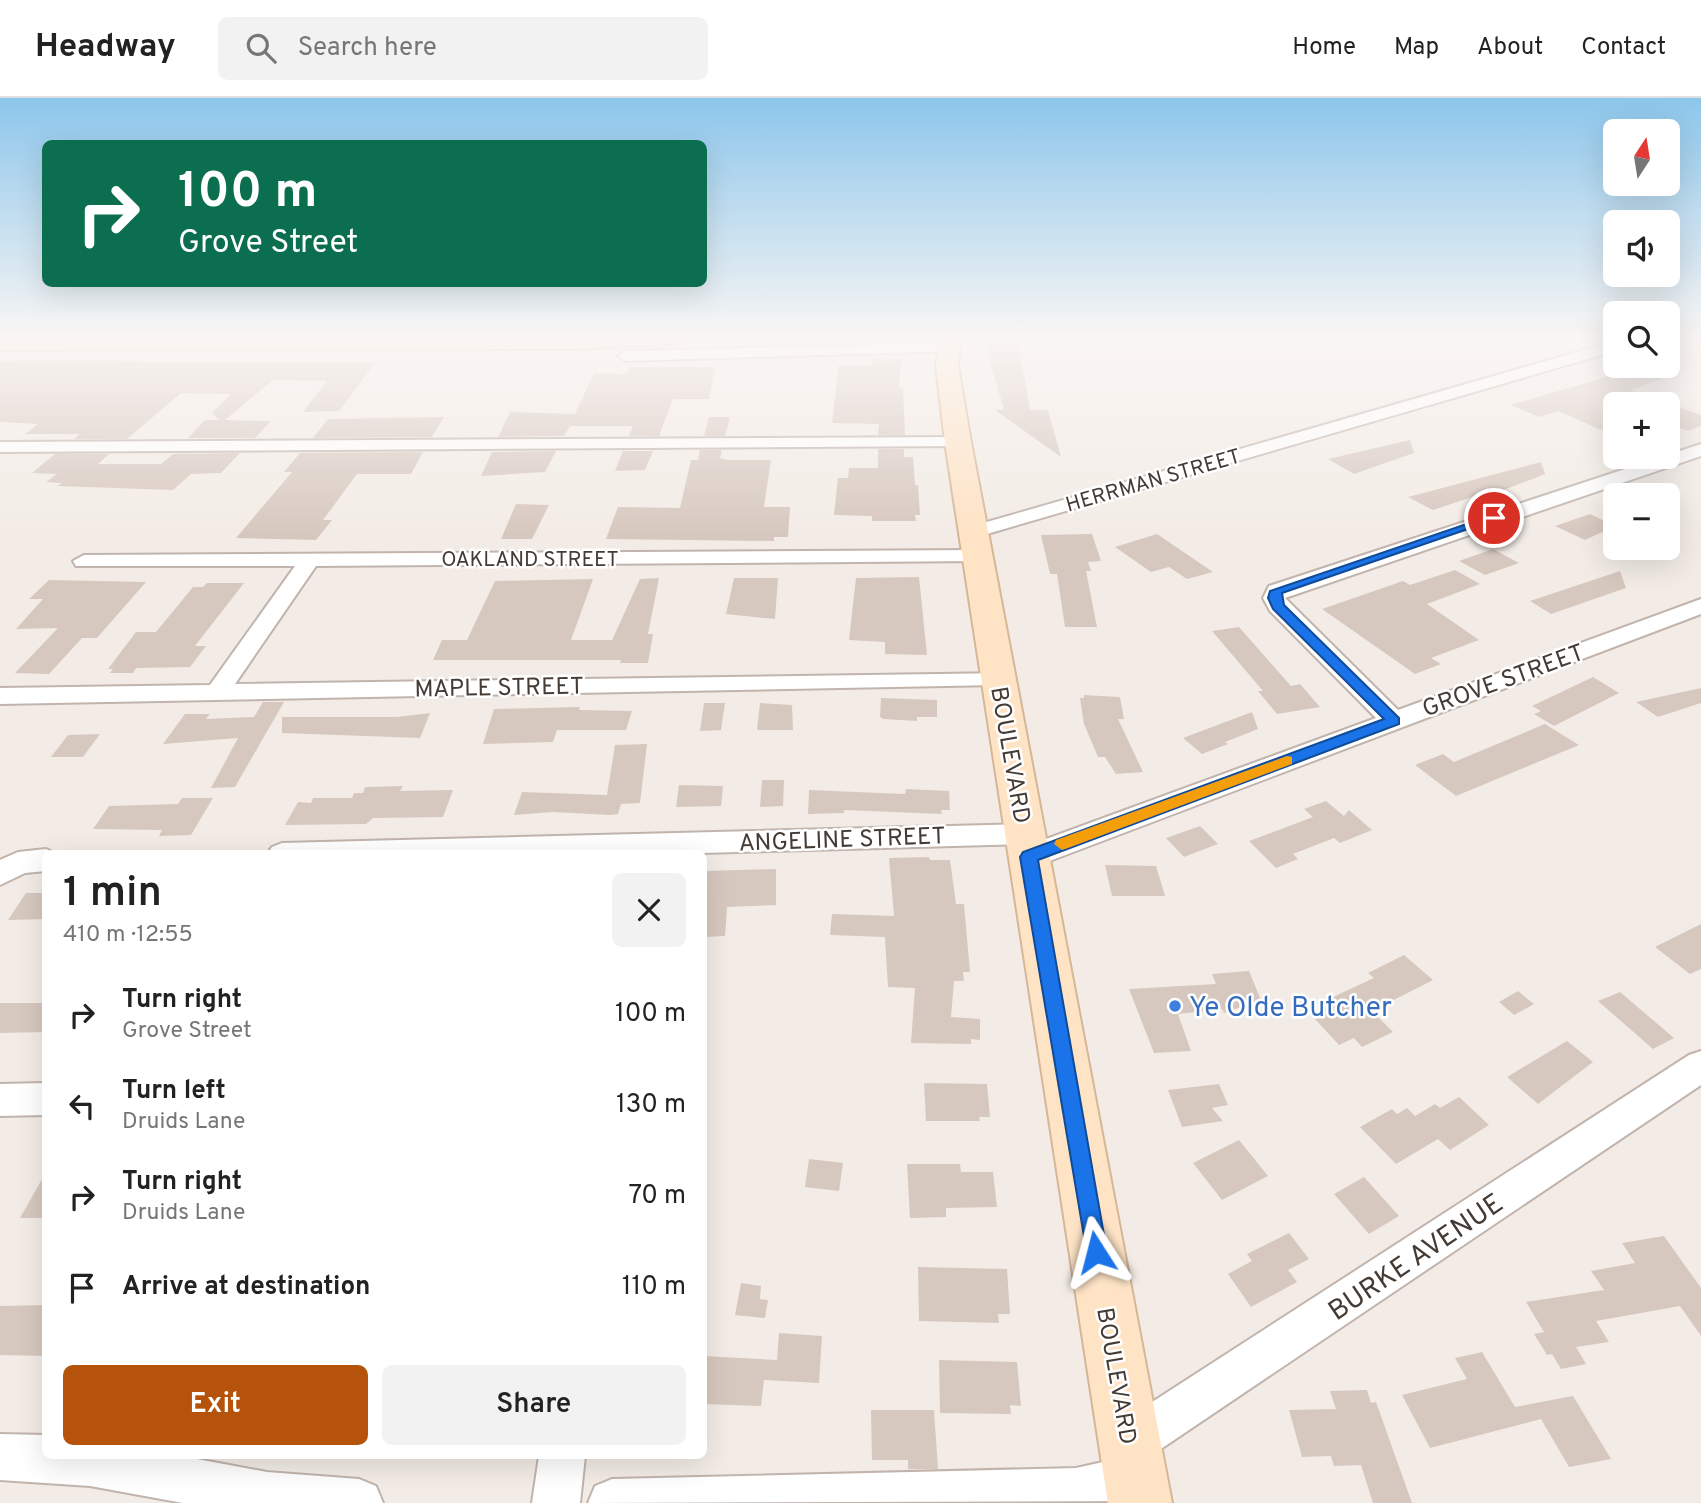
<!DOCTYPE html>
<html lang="en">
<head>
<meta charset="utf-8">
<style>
	body { margin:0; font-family:Overpass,sans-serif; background:#f2f2f2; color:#222; height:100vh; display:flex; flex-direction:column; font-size:26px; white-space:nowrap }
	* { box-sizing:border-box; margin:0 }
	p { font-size:23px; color:#767676 }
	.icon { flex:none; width:38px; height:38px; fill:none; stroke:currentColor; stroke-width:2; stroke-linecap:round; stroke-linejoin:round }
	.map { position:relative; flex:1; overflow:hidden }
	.drawer { position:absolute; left:42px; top:752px; width:665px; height:609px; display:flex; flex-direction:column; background:#fff; border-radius:10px; box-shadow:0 7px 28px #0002 }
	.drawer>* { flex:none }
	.banner { position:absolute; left:42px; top:42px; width:665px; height:147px; border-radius:10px; box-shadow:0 7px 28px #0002; background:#0b6e4f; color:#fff; overflow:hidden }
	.needle { width:46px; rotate:12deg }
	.fabs { position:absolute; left:1603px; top:21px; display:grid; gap:14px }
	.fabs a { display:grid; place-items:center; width:77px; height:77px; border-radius:10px; background:#fff; box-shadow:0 7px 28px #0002; font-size:35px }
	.pin { position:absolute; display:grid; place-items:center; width:60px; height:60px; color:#fff; margin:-30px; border:4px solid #fff; border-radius:50%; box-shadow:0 2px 7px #0007 }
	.me { position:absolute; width:77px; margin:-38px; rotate:351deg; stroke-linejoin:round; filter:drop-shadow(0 0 5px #0008) }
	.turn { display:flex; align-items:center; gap:24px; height:147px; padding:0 21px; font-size:32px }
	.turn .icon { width:91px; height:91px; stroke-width:2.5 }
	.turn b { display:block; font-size:49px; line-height:60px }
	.round { display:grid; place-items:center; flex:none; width:74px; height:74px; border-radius:10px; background:#f2f2f2 }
	.overview { display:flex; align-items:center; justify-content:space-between; height:119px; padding:0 21px }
	h1 { font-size:42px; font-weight:600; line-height:52px }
	.action { display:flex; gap:14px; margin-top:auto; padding:14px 21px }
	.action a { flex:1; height:80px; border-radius:10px; background:#b45309; color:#fff; font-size:28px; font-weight:600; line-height:80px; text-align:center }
	.action a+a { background:#f2f2f2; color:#222 }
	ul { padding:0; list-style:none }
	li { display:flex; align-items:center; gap:21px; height:91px; padding:0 21px }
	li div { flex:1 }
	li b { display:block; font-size:26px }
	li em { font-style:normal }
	header { display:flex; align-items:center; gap:42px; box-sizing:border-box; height:98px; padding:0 35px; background:#fff; border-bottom:2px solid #e0e0e0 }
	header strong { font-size:33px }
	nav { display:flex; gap:38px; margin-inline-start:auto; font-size:24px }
	.search { width:490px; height:63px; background:#f2f2f2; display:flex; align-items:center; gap:18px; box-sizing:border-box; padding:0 24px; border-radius:10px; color:#767676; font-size:26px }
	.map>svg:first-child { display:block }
	.building { fill:#d7c8bf }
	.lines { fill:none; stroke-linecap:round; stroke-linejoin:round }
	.minor-casing { stroke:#c1b4ac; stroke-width:4 }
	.secondary-casing { stroke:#d5b798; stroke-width:4 }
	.minor { fill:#fff; fill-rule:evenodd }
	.secondary { fill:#fee3c5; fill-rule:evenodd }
	.route { fill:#1a73e8; stroke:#114b97; stroke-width:2 }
	.slow { fill:#f59e0b }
	.shop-dot { fill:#3f7fe0; stroke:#fff; stroke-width:2.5 }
	.labels { text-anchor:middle; stroke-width:5; stroke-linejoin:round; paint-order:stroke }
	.far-street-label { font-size:21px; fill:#453b35; stroke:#fff }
	.street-label { font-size:24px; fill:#453b35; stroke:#fff }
	.near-shop-label { font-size:28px; fill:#366cbe; stroke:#fff; text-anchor:start }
	.near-street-label { font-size:28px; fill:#453b35; stroke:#fff }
</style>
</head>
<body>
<header>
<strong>Headway</strong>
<div class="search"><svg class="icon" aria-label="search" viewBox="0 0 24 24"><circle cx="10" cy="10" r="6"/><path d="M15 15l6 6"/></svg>Search here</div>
<nav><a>Home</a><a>Map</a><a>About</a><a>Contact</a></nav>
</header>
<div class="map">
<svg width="1701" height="1405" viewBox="0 0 1701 1405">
	<rect width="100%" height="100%" fill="#f3ece6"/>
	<path class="building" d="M988,239H1008L1018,244L1030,312H1048L1061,359L995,312H1004L987,253Z
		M873,260L901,261L899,290H903L905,337H878L879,326L832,325L839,267L872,268Z
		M74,262L229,265H375L339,313L303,314L327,283L273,282L225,322L271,323L255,340H188L205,322H219L212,315L231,296L181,295L127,341H74L80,336H25L38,326L0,324V263Z
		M1643,268H1667L1671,277L1631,292L1701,317V328L1688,333L1668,326V306H1615V338L1558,313L1539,319L1511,307Z
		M630,269H715L709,301H673L659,338H629L633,328H570L564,338L498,339L510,314L575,316L594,275L625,276Z
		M444,319L432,339L313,340L328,321Z
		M709,319H730L725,338H704Z
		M1410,342L1414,355L1354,376L1328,361Z
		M878,351H904V359H913L915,387H918L920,417H915L916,423H872V418L834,417L838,380H848L849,370H878Z
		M700,352H722L720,360L727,362H771L764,409H790L788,439H774V443L606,441L618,409L680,410L691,362H698Z
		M556,353L545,374L481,378L492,354Z
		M623,353H653L645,372L615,373Z
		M423,354L411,376H357L323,422H332L316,442L236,440L292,374H284L300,355Z
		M240,355L221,375L191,376L173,392L57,388L62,385L46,384L57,376L32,375L55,356H109L98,366H161L173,356Z
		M1541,364L1545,376L1496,395L1486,390L1487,394L1433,412L1408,399Z
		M516,406L549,407L532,441H501Z
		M1590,416L1615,428L1585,442L1555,428Z
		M1092,436L1101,463L1088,464L1091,473H1086L1097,529H1065L1057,476H1050L1041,437Z
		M1157,436L1213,474L1187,481L1169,469L1151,474L1115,449Z
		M1493,451L1519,465L1485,477L1459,463Z
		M1455,472L1480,486L1427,506L1479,542L1431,560L1441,566L1415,576L1322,511L1403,483L1410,487Z
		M1620,473L1626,490L1551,516L1530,503Z
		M919,479L927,557L885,556V544L849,542L856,480Z
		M659,480L648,536H653L648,565H620L621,562H433L442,542H467L495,483L593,481L571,542H612L640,481Z
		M734,480H778L775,521L726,516Z
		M49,482L146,484L97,540H82L49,576L15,575L58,530L16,531L43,501H29Z
		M207,485H244L195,548H206L190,569L136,570L133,575H110L113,571H108L136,534H156L193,489H203Z
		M1239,529L1291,588L1300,586L1320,609L1277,616L1258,593H1263L1212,533Z
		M1593,579L1619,595L1554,628L1534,616L1541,613L1532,608Z
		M1701,590V605L1658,619L1636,604Z
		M1084,597L1120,599L1124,621H1118L1143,674L1116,676L1105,659H1098L1084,626L1080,600H1084Z
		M881,600L937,602V619H917V623L883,621L880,619Z
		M263,604H284L235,689L211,690L238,640L163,646L185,616H210L206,621L254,619Z
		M704,605H725L721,632L700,633Z
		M760,605L792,607L793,632H757Z
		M580,609L579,612L632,613L626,632H557L553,644L483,646L494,611Z
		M1252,614L1258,631L1225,644L1228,646L1202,656L1183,640Z
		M430,615L420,640L282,635V619H397Z
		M1545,626L1579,647L1456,698L1415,667L1443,656L1454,664Z
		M100,636L83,659H51L68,637Z
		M647,646L640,705L621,706L618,716L610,717L553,714L514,717L522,694L607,697L615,647Z
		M762,682H784L783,708L760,709Z
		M679,687L723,688L721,708L676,709Z
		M403,688L400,693L453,692L443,719L373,720L366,726L285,727L298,704L311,705L313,700H352L354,695H363L365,689Z
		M906,691L949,693L950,712H941L942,716L844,712V715L808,716L809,692L905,696Z
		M182,700H213L191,737L159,738L162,732L93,731L109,708L178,706Z
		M1326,703L1344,718L1349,712L1372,732L1340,745L1334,740L1293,756L1298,761L1276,770L1249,743L1313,719L1304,711Z
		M1200,728L1218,746L1184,759L1166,740Z
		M929,759L930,762H950L956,806H964L970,874H963L964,883H954L951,919L980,921V942L971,941V946L911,945L915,890L888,889L885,839L830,837L832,816L894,818L889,760Z
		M1105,767L1156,768L1165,798H1112Z
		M776,771V807L727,809L725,838L704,839V773Z
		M26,795H46V821L8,822Z
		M1701,826V871L1690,876L1655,849Z
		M1404,857L1433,882L1372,913L1393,934L1362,949L1354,940L1339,947L1315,921L1328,915L1318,906L1374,880L1368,875Z
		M1249,873L1261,902L1224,915L1222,911L1178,916L1191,953L1154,955L1129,891L1216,886L1212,876Z
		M1518,893L1534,906L1514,917L1499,904Z
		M1620,894L1674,940L1653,951L1598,903Z
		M0,905H46V934L0,935Z
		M1567,943L1593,964L1538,1006L1507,979Z
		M924,985L987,986L990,1019H979L980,1023H926Z
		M1219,986L1228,1007L1212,1010L1223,1023L1182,1029L1168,992Z
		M1459,999L1489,1027L1450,1052L1438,1041L1396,1066L1360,1029L1392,1011L1397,1016L1407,1010L1415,1018L1435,1006L1440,1010Z
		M1239,1042L1268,1078L1222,1102L1193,1065Z
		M809,1061L843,1065L839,1093L805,1089Z
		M907,1066H960L961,1074H993L997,1109L946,1110V1119L910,1120Z
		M46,1074V1120H20Z
		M1364,1079L1399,1118L1369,1136L1334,1096Z
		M1289,1135L1309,1161L1288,1172L1297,1184L1251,1209L1228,1176L1252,1163L1247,1156Z
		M1664,1138L1701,1190V1238L1680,1208L1596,1223L1609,1244L1576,1249L1586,1266L1561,1271L1552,1256L1547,1257L1534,1236L1544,1234L1526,1204L1604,1192L1591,1173L1635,1165L1622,1145Z
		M918,1169L1007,1171L1010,1216H998L999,1225L919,1223Z
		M741,1185L761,1188L760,1201L768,1202L765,1220L735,1217Z
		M46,1207V1258L0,1257V1208Z
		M779,1235L822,1238L819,1285L764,1282L761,1308L704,1306V1258L777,1262Z
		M1482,1254L1515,1309L1573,1298L1611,1361L1569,1369L1541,1321L1430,1350L1402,1297L1467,1281L1455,1260Z
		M939,1262L1017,1264L1021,1308L1010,1307L1011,1316L940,1315Z
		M1367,1292L1371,1305L1376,1304L1412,1405H1373L1361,1367L1334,1368L1331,1358L1302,1359L1289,1312L1336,1311L1330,1293Z
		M871,1312H934L938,1371H908V1362H872Z"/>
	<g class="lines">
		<defs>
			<path id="minor" d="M1615,243V253L980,438H966L963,434L966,430Z
				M948,245L956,250L954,253L626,263L618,258L626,253Z
				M958,339L967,344L964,348L0,354V344Z
				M1701,346V358L1285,500L1398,612L1701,501V516L1039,767L1029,770L1019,767L1014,759L1019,751L1376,620L1270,513L1263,500L1269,488Z
				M977,452L985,453L988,458L985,463L316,468L235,586L1007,575L1010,580L1007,585L998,587L0,606V590L210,587L295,468H76L73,463L84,457Z
				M1025,726L1035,729L1039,736L1035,743L1025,746L667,756H267L272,749L282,745Z
				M46,751L57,756H46V773L25,775L0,787V762L18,754Z
				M1701,953V987L1146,1361L1151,1364L1158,1380L1151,1396L1135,1403L588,1405L595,1388L612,1381L1076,1370L1112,1362L1105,1346L1112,1330L1689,957Z
				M46,985V1017L0,1018V986Z
				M0,1336L46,1337V1358H181L267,1374L359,1381L376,1388L383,1405H183L90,1388L0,1382Z
				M539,1358H585L580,1405H532Z"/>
			<path id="secondary" d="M696,239L685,245L578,251L0,252V240Z
				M940,239H961L958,268L971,344L1172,1405H1108L945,344L936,268Z"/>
		</defs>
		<use href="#minor" class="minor-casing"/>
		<use href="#secondary" class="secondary-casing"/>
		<use href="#minor" class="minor"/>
		<use href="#secondary" class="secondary"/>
	</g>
	<linearGradient id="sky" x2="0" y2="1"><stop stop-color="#8cc6eb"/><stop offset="0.55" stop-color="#faf6f4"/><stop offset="1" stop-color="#faf6f4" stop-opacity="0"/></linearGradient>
	<rect width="1701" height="436" fill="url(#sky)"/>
	<path class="route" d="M1490,418L1500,420L1282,495L1284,507L1399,620V626L1038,762L1107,1154L1104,1162L1096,1166L1088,1162L1020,759L1023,754L1384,621L1273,511L1268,500L1270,493Z"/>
	<path class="slow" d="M1287,658L1292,659V666L1068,750L1062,752L1054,746L1056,742Z"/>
	<circle class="shop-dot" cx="1175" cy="908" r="7"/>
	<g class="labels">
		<g class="far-street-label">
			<text transform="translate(1153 382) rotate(-16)" y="7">HERRMAN STREET</text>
			<text x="530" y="468">OAKLAND STREET</text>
		</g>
		<g class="street-label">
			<text transform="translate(1503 582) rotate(-20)" y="8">GROVE STREET</text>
			<text transform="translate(499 589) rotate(-1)" y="8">MAPLE STREET</text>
			<text transform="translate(1011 657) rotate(80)" y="8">BOULEVARD</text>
			<text transform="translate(842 741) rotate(-2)" y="8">ANGELINE STREET</text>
			<text transform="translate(1117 1278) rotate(80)" y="8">BOULEVARD</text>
		</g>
		<g class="near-shop-label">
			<text x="1189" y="918">Ye Olde Butcher</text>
		</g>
		<g class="near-street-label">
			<text transform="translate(1415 1158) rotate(-34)" y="10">BURKE AVENUE</text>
		</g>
	</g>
</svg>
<div class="fabs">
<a><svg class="needle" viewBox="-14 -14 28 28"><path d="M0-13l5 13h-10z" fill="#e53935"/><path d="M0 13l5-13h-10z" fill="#767676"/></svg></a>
<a><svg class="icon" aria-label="sound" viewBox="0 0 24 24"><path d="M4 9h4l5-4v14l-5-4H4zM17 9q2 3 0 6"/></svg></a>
<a><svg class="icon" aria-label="search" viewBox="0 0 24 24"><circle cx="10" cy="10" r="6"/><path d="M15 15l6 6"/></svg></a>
<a>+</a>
<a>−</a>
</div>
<div class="pin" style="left:1494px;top:420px;background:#d93025"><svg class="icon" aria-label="arrive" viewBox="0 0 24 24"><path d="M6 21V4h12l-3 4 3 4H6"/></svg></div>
<svg class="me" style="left:1096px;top:1154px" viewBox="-20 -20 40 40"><path d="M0-17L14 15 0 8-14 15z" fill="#1a73e8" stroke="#fff" stroke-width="4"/></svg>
<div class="banner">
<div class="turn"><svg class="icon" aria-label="right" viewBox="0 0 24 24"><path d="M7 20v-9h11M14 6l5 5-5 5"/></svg><div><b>100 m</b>Grove Street</div></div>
</div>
<section class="drawer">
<div class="overview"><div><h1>1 min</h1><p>410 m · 12:55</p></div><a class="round"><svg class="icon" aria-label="close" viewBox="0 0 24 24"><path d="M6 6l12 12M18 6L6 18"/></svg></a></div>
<ul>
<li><svg class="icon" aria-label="right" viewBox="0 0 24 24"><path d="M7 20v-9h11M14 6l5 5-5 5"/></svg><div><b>Turn right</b><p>Grove Street</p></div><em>100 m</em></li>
<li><svg class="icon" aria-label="left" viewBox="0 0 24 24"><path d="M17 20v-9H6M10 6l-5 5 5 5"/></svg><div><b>Turn left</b><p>Druids Lane</p></div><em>130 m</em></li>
<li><svg class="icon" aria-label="right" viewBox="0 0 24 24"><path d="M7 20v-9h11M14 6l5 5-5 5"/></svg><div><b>Turn right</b><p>Druids Lane</p></div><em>70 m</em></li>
<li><svg class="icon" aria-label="arrive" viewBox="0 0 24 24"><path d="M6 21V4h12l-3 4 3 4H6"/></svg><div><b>Arrive at destination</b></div><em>110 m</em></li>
</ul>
<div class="action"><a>Exit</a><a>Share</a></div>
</section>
</div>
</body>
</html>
